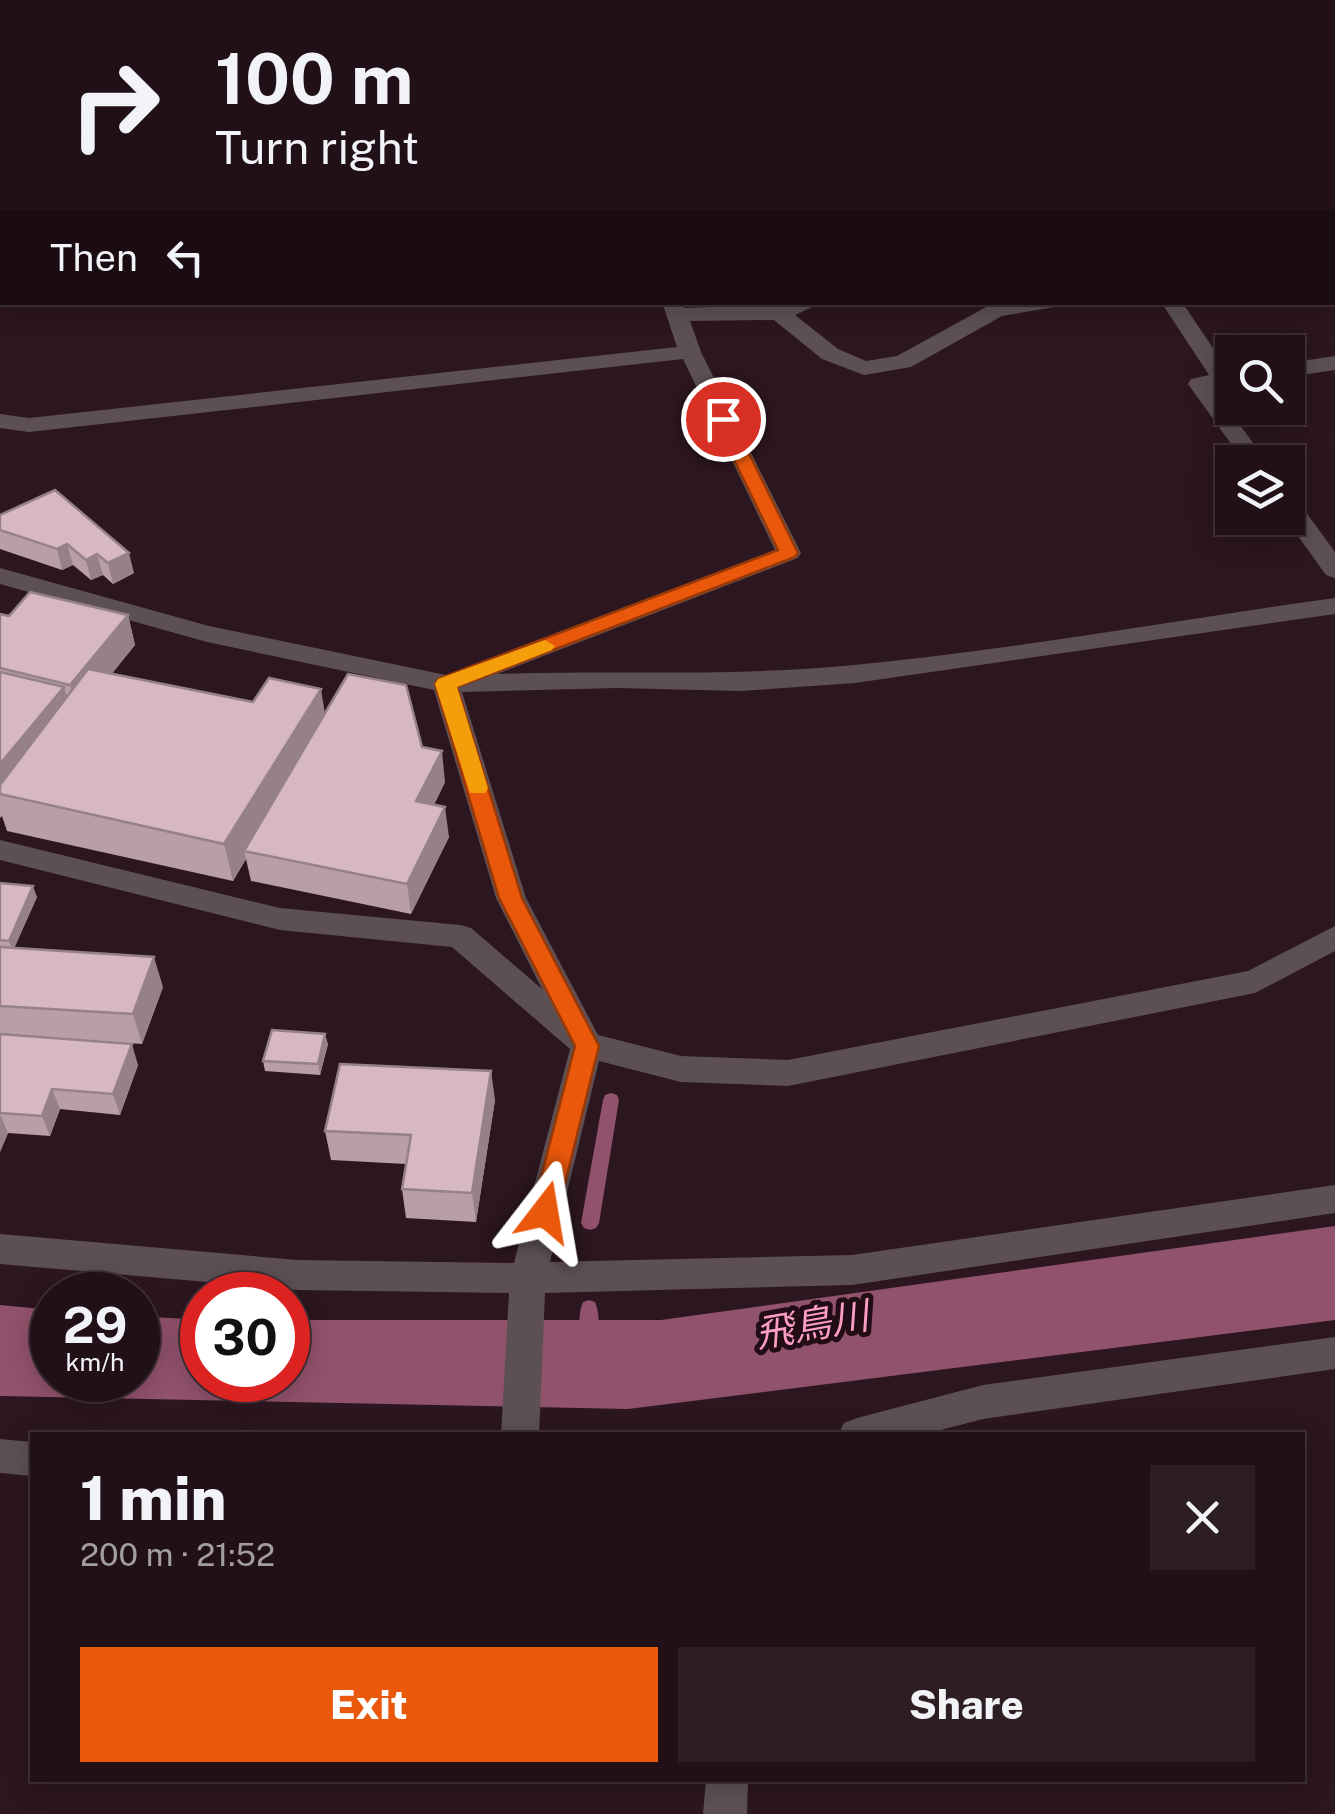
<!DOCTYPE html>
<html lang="en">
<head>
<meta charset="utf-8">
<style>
	body { margin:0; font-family:"Public Sans","Noto Sans JP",sans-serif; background:#2d1e24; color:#f1f3f6; height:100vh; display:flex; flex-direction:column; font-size:38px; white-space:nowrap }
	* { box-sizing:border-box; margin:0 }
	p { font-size:32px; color:#a29da1 }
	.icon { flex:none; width:55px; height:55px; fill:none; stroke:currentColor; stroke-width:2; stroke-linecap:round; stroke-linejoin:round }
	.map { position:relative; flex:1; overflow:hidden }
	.details { position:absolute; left:30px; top:1432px; width:1275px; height:350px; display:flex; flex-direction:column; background:#211017; border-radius:0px; box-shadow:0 5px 25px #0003,0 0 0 2px #3e3036 }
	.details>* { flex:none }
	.banner { position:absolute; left:0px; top:0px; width:1335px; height:305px; box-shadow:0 5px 25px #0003,0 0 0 2px #3e3036; background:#211017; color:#f1f3f6; overflow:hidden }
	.tools { position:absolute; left:1215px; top:335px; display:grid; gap:20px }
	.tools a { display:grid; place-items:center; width:90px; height:90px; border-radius:0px; background:#211017; box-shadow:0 5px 25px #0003,0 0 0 2px #3e3036; font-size:50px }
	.speed { position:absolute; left:30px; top:1272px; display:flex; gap:20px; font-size:50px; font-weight:700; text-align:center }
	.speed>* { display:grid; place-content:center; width:130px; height:130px; border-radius:50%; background:#211017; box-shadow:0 5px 25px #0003,0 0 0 2px #3e3036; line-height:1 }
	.speed small { font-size:25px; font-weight:400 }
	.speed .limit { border:15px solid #d22; background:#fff; color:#111 }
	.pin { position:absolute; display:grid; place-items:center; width:85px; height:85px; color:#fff; margin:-42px; border:5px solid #fff; border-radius:50%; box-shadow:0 2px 10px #0007 }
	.me { position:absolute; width:110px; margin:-55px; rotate:14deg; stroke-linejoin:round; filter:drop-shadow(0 0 8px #0008) }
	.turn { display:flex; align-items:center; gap:35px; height:210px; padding:0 50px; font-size:45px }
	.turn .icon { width:130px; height:130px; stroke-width:2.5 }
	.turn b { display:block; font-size:70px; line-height:85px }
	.then { display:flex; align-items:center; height:95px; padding:0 50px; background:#0003; gap:20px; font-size:38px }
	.round { display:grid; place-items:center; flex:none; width:105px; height:105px; border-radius:0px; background:#2d1e24 }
	.summary { display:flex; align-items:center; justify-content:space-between; height:170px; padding:0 50px }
	h1 { font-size:60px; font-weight:800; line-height:75px }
	.button { display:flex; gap:20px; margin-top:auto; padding:20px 50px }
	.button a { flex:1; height:115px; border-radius:0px; background:#ea580c; color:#fff; font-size:40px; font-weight:800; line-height:115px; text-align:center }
	.button a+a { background:#2d1e24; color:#f1f3f6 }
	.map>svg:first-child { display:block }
	.water { fill:#91526b }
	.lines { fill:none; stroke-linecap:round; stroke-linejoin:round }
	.stream { fill:#91526b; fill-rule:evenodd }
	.minor { fill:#5c5054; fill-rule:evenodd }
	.wall { fill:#b99ea7 }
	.shaded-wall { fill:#968188 }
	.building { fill:#d7b8c2; stroke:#968188; stroke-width:2.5 }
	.route { fill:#ea580c; stroke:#983908; stroke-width:2.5 }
	.slow { fill:#f59e0b }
	.labels { text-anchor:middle; stroke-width:10; stroke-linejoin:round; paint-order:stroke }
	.water-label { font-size:38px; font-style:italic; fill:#fc9ec2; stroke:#220d16 }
</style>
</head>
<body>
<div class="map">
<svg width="1335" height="1814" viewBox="0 0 1335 1814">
	<rect width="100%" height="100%" fill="#2c161f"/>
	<path class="water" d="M1335,1226V1320L628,1409L0,1396V1305L52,1310V1380H138V1316L202,1320V1380H288V1320H661Z"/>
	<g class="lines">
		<path class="stream" d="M611,1093L617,1095L619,1100L599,1223L596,1228L590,1230L584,1228L581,1223L603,1100L605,1095Z
			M589,1300L595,1302C600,1313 600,1333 595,1344L589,1346L583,1344C578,1333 578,1313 583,1302Z"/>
		<path class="minor" d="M165,0H185L187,2H166Z
			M662,302H683L685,308L823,302L795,315L838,349L866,361L897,356L988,306L1057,302L1055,307L1002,316L911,367L864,375L822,359L774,320L690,321L701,352L801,553L798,558L497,674C616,670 735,677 854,665C1014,650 1175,620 1335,598V614L855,683L741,691L617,688L462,692L526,898L598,1035L681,1056L788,1060L1248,971L1335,926V951L1255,993L788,1086L681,1082L599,1061L550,1262L852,1255L1335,1185V1213L852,1285L545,1293L539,1435H501L509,1293L298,1290L0,1264V1234L298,1260L514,1263L570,1049L452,947L280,930L0,860V840L280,908L460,925L471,928L542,989L496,898L434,690L207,642L0,584V568L209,626L446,675L775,550L683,359L29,432L0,428V414L29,418L677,347Z
			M1161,302H1182L1229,372L1232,371V385L1213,388L1267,462H1244L1188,384L1191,379L1209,375Z
			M1335,356V370L1288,377V363Z
			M1288,498L1297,500L1335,552V578L1326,575L1285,518Z
			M1335,1337V1369L983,1419L922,1435H838L844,1423L857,1418L983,1385Z
			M0,1439L32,1442V1476L0,1473Z
			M706,1780H748L747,1814H703Z"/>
	</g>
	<path class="wall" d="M55,490L134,573L113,584L103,575L91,580L73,565L62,570L0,549V515Z
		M0,614L9,616L128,615L135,645L112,673L253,702L325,714L422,747L445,782L434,805L449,837L411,914L251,881L246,859L233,881L7,831L2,816L0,818Z
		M0,883L37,897L14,948L163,987L142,1044L41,1037L138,1065L120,1115L60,1109L50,1136L8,1133L0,1152Z
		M328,1044L320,1075L265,1071L263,1061Z
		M495,1100L476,1222L406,1218L402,1189L406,1164L331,1160L325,1131Z"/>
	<path class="shaded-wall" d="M67,544L73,565L62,570L57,549Z
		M129,553L134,573L113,584L108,563Z
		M97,554L103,575L91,580L86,560Z
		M128,615L135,645L79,715L70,685Z
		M64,687L75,725L0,794V764Z
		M321,689L327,727L244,851L246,859L233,881L224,844Z
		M442,751L445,782L420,831L416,801Z
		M445,807L449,837L411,914L407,884Z
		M33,886L37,897L13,951L9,941Z
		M154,957L163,987L142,1044L133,1014Z
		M325,1034L328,1044L320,1075L318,1064Z
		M132,1044L138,1065L120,1115L113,1094Z
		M491,1071L495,1100L476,1222L472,1193Z
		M52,1089L60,1109L50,1136L42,1116Z
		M0,1114L8,1133L0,1152Z"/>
	<path class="building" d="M55,490L129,553L108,563L97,554L86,560L67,544L57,549L0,530V515Z
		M30,592L128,615L70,685L0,668V614L9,616Z
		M88,669L253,702L269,678L321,689L224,844L0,794V785Z
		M0,672L64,687L0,764Z
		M348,674L406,685L422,747L442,751L416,801L445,807L407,884L244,851Z
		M0,883L33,886L9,941L0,940Z
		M0,947L154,957L133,1014L0,1006Z
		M272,1030L325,1034L318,1064L263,1061Z
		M0,1034L132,1044L113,1094L52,1089L42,1116L0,1113Z
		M340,1064L491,1071L472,1193L402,1189L411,1135L325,1131Z"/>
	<path class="route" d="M723,414L732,419L798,553L795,557L457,687L522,898L599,1046L558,1212L554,1219L545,1223L536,1219L532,1212L575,1046L499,898L435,684L438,679L778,550L714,419Z"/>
	<path class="slow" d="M545,640L555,646L552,650L457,687L488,788L485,793H470L435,684L438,679Z"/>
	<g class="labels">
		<g class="water-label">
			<text transform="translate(812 1325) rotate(-10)" y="13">飛鳥川</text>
		</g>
	</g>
</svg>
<div class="tools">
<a><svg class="icon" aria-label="search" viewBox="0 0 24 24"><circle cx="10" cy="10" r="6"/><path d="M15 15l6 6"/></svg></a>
<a><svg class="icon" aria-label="layers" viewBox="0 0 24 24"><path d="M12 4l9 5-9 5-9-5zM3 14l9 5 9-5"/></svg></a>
</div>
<div class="speed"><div>29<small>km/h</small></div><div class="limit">30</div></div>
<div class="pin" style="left:723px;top:419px;background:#d93025"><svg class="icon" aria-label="arrive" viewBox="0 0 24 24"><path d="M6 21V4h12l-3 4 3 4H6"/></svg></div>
<svg class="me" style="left:545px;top:1212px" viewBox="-20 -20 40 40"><path d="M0-17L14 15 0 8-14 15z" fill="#ea580c" stroke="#fff" stroke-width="4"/></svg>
<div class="banner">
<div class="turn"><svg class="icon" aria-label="right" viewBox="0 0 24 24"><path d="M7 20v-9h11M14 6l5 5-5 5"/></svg><div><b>100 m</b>Turn right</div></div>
<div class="then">Then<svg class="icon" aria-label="left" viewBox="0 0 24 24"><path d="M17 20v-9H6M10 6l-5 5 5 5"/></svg></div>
</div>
<section class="details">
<div class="summary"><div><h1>1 min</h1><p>200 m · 21:52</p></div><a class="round"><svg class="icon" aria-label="close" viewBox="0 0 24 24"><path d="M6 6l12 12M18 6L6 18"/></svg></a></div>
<div class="button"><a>Exit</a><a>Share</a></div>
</section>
</div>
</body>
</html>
